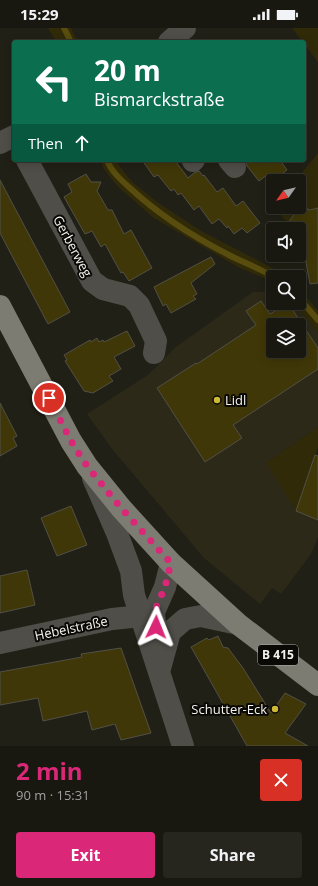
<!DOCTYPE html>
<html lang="en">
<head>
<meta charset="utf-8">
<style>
	body { margin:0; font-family:"Open Sans",sans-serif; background:#26251e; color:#f1f3f6; height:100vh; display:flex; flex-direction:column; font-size:15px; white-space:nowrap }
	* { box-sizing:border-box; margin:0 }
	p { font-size:13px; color:#9fa09f }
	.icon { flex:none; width:22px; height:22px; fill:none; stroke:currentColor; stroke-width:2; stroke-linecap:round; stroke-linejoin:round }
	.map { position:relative; height:718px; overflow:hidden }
	.drawer { display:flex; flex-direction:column; background:#191810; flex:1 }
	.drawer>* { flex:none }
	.banner { position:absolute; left:12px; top:12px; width:294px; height:122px; border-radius:4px; box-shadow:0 2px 10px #0003,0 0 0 1px #373730; background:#0b6e4f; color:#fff; overflow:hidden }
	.needle { width:26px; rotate:236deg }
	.controls { position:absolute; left:266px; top:146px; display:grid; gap:8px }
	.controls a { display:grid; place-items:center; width:40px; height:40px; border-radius:4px; background:#191810; box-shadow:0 2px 10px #0003,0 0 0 1px #373730; font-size:20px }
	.pin { position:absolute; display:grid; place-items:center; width:34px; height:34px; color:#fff; margin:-17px; border:2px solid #fff; border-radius:50%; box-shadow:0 1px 4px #0007 }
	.me { position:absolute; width:44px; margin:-22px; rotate:2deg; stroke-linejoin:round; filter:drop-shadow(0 0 3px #0008) }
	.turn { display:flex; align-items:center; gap:14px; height:84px; padding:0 16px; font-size:18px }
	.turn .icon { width:52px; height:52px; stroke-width:2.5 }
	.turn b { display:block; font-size:28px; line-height:34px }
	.then { display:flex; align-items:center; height:38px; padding:0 16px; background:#0003; gap:8px; font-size:15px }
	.round { display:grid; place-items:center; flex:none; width:42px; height:42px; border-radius:4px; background:#26251e }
	.headline { display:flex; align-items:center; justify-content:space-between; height:68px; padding:0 16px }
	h1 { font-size:24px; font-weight:700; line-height:30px; color:#db2777 }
	.button { display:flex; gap:8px; margin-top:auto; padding:8px 16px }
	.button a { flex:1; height:46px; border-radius:4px; background:#db2777; color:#fff; font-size:16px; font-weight:700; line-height:46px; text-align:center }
	.button a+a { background:#26251e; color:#f1f3f6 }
	.status { display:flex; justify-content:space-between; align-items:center; height:28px; padding:0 20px; background:#191810; direction:ltr }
	.status svg { height:11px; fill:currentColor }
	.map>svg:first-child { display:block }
	.built { fill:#2c2919; fill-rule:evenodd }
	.green { fill:#312a09 }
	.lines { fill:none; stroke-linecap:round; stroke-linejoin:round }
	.stream { stroke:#584d0e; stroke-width:6 }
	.building { fill:#403708; stroke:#525046; fill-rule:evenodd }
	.minor { stroke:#4f4e49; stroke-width:22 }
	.tertiary { stroke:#4f4e49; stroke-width:22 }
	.primary { stroke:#7d7c72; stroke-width:22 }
	.route { stroke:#db2777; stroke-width:7; stroke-dasharray:0 12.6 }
	.poi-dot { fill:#cfb837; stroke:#0a0906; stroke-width:1.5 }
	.labels { text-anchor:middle; stroke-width:4; stroke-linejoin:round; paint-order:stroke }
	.shield { fill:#0a0906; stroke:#aeada7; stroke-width:1 }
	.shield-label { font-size:12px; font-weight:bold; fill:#f4f3ec }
	.street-label { font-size:13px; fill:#f4f3ec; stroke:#0a0906 }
	.poi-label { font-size:13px; fill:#f4f3ec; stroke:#0a0906; text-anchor:start }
</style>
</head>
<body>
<div class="status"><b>15:29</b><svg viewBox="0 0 49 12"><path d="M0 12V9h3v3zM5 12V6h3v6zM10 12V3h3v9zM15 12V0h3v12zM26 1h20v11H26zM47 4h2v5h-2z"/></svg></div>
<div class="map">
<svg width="318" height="718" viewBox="0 0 318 718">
	<rect width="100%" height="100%" fill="#212016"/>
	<path class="built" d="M253,264H273V275H294L318,304V399L266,435L318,492V509L311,526L281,566L272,560L260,576L204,530L113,422L87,386L148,347L176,319ZM273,297H299V323H273Z"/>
	<path class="green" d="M48,0H71L78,14H56Z
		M292,0H318V34L304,16V14H303Z
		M318,125V180L310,182L299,178V153H295Z
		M100,132H115L132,154L157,174L201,203L286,247L285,249H273V254L238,239L154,190L117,158L104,141Z
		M274,179H299L288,195Z
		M299,260L318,283V304L294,275H299Z
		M318,399V419L296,483L266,435Z"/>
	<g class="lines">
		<path class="stream" d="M64,0L71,14
			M107,132C111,143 121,152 130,160C159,187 192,208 227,226C242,234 259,240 274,249
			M299,270L318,292"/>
	</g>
	<path class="building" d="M142,132H178L176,134L188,150L194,145L199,143L203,148L204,147L217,164L223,160L236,178L243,173L260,195L247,205L242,200L234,206L228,198L227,200L219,191L212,196L199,178L194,182L181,165L178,167L174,161L171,163L158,147L154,149Z
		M245,132H286L282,135L287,142L273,153L268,146L259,153L247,138Z
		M86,146L91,154H101L97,163L108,182H112L124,206L131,202L152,240L129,253L123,244L121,245L105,216L101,219L92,203L85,206L64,169L72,164L68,156Z
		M0,152L70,284L48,296L0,205Z
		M300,178L310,182L318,180V255L310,256L303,218H299V201H294L288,195Z
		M211,229L215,236L191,255L197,266L193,268L196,271L171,285L166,276L163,278L154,259Z
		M261,273L270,286L288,275L318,320V341L233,397L242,410L205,434L157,360L196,335L197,336L256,297L246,283ZM273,297H299V323H273Z
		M127,303L135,318L114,329L121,341L109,348L113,353L93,365L84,363L65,333L67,332L64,327L90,312L91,314L97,310L99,314L103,312L104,314Z
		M0,375L17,408L13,410L17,418L0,428Z
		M315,427L318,428V492L296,483Z
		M71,478L87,517L57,528L41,490Z
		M27,542L35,577L0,585V548Z
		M218,608L223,619L228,620L243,640L271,685L285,665L306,676L285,705L308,718H247L191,619L207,610L209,612Z
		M121,620L151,705L121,712L115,696L92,702L87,683L43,693L38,670L0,677V644L82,629L81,626Z"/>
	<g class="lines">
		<path class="minor" d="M169,14L185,0
			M0,115L14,108
			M27,132L92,253L103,261L130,268L139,277L156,313L154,325
			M229,132L235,139
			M193,133L194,132
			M0,615L112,591L142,588"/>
		<path class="tertiary" d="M93,450L117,505L131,543L134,567L183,718
			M156,609L154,584L165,559L171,535
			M159,644L170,604L185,591L201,588L238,596"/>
		<path class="primary" d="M0,278L71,413L87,438L121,480L171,535L238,596L318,657"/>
	</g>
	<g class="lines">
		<path class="route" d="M49,370L71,413L87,438L121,480L171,535L165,559L154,584L156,599"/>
	</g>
	<g class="poi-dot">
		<circle cx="217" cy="372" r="4"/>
		<circle cx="275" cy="681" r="4"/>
	</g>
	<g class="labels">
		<rect class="shield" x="258" y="617" width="40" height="20" rx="3"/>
		<g class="shield-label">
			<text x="278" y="631">B 415</text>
		</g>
		<g class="street-label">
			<text transform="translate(73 218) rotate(62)" y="5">Gerberweg</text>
			<text transform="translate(71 600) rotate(-12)" y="5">Hebelstraße</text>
		</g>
		<g class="poi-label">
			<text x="225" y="377">Lidl</text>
			<text x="267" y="686" text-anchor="end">Schutter-Eck</text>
		</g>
	</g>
</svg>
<div class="controls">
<a><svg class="needle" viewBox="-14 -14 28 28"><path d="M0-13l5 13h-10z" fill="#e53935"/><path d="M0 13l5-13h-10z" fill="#9fa09f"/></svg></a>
<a><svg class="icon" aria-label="sound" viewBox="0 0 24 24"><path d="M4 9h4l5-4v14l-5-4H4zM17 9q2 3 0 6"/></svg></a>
<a><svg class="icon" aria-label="search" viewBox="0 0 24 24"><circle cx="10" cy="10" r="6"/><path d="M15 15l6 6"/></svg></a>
<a><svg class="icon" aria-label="layers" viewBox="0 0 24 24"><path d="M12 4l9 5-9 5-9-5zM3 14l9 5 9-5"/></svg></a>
</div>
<div class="pin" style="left:49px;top:370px;background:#d93025"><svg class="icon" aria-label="arrive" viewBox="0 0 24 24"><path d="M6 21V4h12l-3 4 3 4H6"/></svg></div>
<svg class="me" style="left:156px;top:599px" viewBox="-20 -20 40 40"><path d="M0-17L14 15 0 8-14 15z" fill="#db2777" stroke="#fff" stroke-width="4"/></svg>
<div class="banner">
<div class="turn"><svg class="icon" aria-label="left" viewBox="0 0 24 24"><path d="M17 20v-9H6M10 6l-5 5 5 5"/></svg><div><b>20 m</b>Bismarckstraße</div></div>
<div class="then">Then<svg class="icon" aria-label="ahead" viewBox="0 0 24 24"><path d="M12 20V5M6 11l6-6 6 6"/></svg></div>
</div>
</div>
<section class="drawer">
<div class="headline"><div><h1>2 min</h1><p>90 m · 15:31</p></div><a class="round" style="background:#d93025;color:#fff"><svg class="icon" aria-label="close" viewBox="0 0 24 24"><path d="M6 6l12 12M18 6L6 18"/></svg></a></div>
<div class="button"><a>Exit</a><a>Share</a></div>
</section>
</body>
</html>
